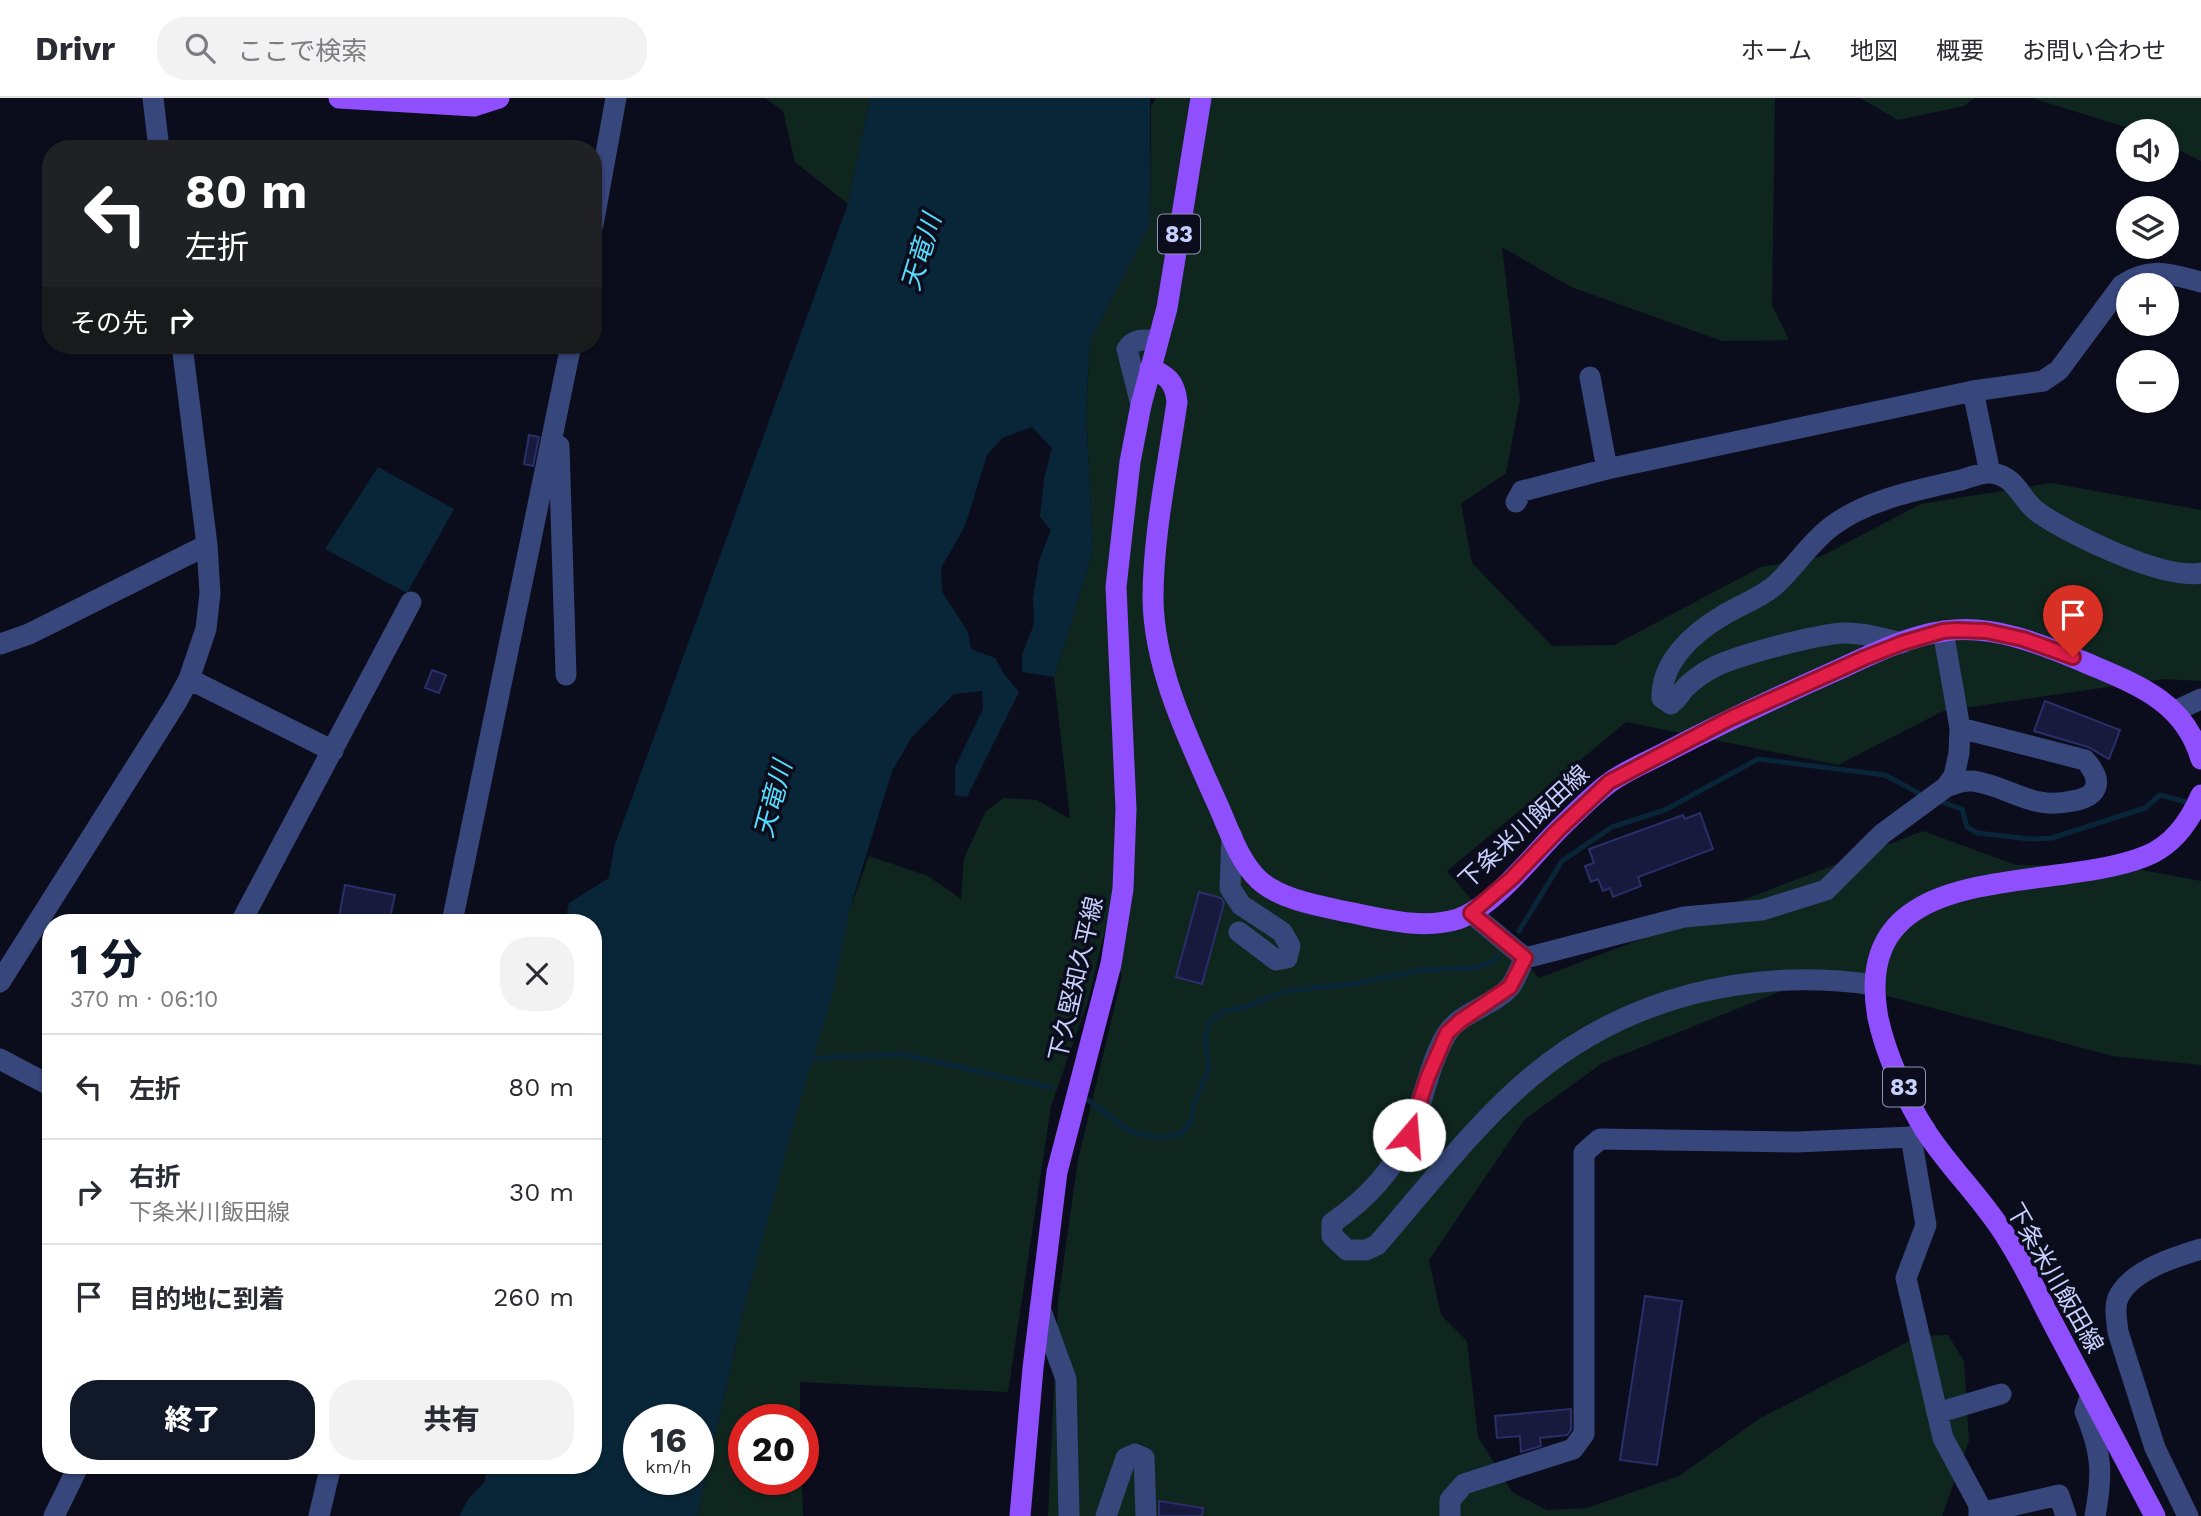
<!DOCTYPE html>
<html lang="ja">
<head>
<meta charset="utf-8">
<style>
	body { margin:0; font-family:"Work Sans","Noto Sans JP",sans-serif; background:#f2f2f3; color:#2b2b33; height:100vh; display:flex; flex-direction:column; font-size:26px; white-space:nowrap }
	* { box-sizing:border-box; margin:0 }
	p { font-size:23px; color:#7c7c81 }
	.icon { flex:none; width:38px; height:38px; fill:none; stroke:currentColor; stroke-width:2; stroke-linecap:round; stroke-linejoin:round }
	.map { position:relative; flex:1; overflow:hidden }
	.details { position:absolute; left:42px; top:816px; width:560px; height:560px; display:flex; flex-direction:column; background:#fff; border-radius:28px; box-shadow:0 2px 5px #0004 }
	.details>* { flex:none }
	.top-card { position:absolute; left:42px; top:42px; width:560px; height:214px; border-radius:28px; box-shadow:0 2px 5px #0004; background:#202124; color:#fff; overflow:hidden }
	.tools { position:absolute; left:2116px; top:21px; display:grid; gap:14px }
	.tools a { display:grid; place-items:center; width:63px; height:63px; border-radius:50%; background:#fff; box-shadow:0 2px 5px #0004; font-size:35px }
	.speed { position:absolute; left:623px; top:1306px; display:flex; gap:14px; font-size:35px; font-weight:700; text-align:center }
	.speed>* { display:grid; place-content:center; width:91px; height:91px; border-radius:50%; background:#fff; box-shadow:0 2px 5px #0004; line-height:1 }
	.speed small { font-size:18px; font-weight:400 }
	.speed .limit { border:10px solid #d22; background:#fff; color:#111 }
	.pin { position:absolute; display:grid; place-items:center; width:60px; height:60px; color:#fff; margin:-72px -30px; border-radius:50% 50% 50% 0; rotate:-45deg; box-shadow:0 0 7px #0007 }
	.pin .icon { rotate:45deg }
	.me { position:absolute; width:77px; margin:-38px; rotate:18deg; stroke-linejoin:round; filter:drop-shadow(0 0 5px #0008) }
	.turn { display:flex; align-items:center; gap:24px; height:147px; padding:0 28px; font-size:32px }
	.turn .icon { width:91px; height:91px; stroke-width:2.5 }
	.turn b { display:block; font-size:49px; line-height:60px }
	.then { display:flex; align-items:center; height:66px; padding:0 28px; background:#0003; gap:14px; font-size:26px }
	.round { display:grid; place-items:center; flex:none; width:74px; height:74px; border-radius:28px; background:#f2f2f3 }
	.overview { display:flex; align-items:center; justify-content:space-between; height:119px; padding:0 28px }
	h1 { font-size:42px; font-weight:800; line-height:52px; color:#111827 }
	.primary-button { display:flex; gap:14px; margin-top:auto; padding:14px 28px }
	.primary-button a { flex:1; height:80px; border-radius:28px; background:#111827; color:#fff; font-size:28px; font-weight:800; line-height:80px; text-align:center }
	.primary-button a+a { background:#f2f2f3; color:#2b2b33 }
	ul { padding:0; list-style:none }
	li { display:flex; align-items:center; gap:21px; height:105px; padding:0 28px; border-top:2px solid #e1e1e2 }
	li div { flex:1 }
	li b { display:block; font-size:26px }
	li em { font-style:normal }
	header { display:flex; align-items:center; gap:42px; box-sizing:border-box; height:98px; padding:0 35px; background:#fff; border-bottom:2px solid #e1e1e2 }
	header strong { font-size:33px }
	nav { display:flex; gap:38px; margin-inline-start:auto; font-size:24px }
	.search { width:490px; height:63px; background:#f2f2f3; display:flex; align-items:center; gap:18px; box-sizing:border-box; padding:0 24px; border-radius:28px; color:#7c7c81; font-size:26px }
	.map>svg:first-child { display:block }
	.green { fill:#0f261f }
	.water { fill:#092638; fill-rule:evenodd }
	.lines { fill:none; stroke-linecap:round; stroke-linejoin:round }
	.stream { stroke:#092638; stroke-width:5 }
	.building { fill:#181a3d; stroke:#2a2e69; stroke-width:2 }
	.minor { stroke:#37467b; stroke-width:21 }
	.major { stroke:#8f4ffd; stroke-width:21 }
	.route-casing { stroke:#92132f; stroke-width:18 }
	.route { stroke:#e11d48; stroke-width:12 }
	.labels { text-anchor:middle; stroke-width:7; stroke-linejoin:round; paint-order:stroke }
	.shield { fill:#0b0d1c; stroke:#8f95ba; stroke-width:2 }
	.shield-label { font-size:23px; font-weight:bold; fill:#c7cffe }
	.street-label { font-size:24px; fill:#c7cffe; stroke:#0b0d1c }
	.water-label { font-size:26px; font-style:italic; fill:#56dcfd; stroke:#0b0d1c }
</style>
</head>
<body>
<header>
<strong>Drivr</strong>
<div class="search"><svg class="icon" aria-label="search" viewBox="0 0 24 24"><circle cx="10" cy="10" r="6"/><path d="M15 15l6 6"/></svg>ここで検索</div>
<nav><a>ホーム</a><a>地図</a><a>概要</a><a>お問い合わせ</a></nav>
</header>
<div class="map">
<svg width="2201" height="1418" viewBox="0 0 2201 1418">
	<rect width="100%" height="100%" fill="#0b0d1c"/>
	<path class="green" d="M765,0H870L848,106L795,64L783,13Z
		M1156,0H1775L1772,207L1789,242L1722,243L1571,189L1502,149L1520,301L1506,375L1461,406L1472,465L1552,548L1614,547L1761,469L1820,459L1921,406L2051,385L2201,412V583L2164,581L1943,613L1838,667L1626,624L1447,773L1539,880L1923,733L2016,767L2126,769L2201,783V967L2112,958L1858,890L1799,886L1602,965L1524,1022L1429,1162L1441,1217L1467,1243L1478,1339L1512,1394L1547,1412L1587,1410L1679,1378L1759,1321L1919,1238L1948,1237L1964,1263L1969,1343L1942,1418H1048L1058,1204L1078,1062L1122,878L1105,832L1088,903L1051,1008L1008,1294L800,1284V1321H744V1381H802L803,1418H697L743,1214L850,810L869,758L928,778L961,801L964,760L986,713L1004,700L1037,702L1070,721L1054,579L1093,454L1086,312L1090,244L1150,126L1151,8Z
		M1860,0H1974L1964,8L1898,22Z
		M2032,0H2201V63L2167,46L2166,33H2138Z"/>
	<path class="water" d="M870,0H1150V126L1090,244L1086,312L1093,454L1054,579L1022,574V557L1034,526L1033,500L1039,463L1051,432L1040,419L1044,381L1052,350L1032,329L1002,340L987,357L965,428L941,470L942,494L968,534L971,551L995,560L1004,576L1019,594L967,699L955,697V669L983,611L982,593L954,596L912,639L892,673L850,810L832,899L800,1003L743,1214L697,1418H459L469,1400L484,1385L488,1367H593V824H565L569,805L609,780L614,749L848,106ZM639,1321H698V1381H639Z
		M378,369L454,411L407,495L325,451Z"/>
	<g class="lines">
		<path class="stream" d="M1936,702L1962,711L1967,729L1977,735L2030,741L2052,740L2145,710L2160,697L2190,705
			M1519,833L1562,763L1612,729L1665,712L1758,661L1885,677L1924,698
			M807,961L901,956L1052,990
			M1088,1002L1129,1033L1158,1040L1180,1036L1191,1024L1194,1006L1209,971L1205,938L1210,924L1224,913L1245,909L1285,893L1352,886L1422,872L1473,870L1493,864L1498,858"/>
	</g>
	<path class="building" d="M529,337L539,339L533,368L524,366Z
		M432,572L446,577L439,595L425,590Z
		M2045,603L2120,632L2109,661L2088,649L2034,633Z
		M1700,715L1713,751L1638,779L1641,788L1613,799L1610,790L1603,793L1598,781L1591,784L1585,768L1594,765L1589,751L1683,717L1685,721Z
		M345,787L395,797L389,824H338Z
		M1199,794L1221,800L1224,805L1202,886L1176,879Z
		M1645,1198L1682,1203L1657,1367L1620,1362Z
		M1571,1311V1332L1567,1337L1540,1340L1541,1348L1521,1354L1520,1338L1497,1340L1495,1318Z
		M1159,1403L1203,1410L1202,1418H1159Z"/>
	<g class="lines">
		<path class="minor" d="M153,0L159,51
			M593,127L616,0
			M1590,279L1607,371L1973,293L2043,283L2059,272L2122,187C2151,168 2170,176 2201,184
			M1973,293L1990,375
			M1141,307L1127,251C1135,239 1146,242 1158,243
			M559,348L566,577
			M1516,404L1522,393L1607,371
			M1902,545C1883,541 1863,534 1843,535C1814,537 1743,556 1716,568C1706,573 1693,582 1685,590C1679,597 1678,601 1671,606L1662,600C1661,564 1693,535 1722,518C1738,508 1758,501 1773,489C1794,471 1809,445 1832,428C1868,401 1918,392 1961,382C1970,379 1983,374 1992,375C2018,379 2020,402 2039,415C2071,437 2163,482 2201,475
			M0,546L29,536L207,447
			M189,581L333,653
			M2175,613L2201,601
			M1946,689C1956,685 1967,681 1978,684C2014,691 2032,712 2072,703C2079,702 2087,700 2092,695C2102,684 2093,671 2085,662L1960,630
			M1232,738L1230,790L1241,807L1282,834L1290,848L1287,860L1276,862L1239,834
			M1471,815L1525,860C1520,869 1516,881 1510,889C1493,908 1460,914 1446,937C1428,969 1423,1005 1409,1037C1393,1073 1364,1103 1332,1125V1138L1347,1152H1366L1377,1147C1424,1093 1476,1025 1531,979C1627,898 1752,869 1874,887
			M241,824L411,504
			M452,824L571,247
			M1525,860L1684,819L1762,812L1826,792L1882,736L1946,689L1954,678L1959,655L1960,630L1943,533
			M0,884L176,605L189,581L206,531L210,495L207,447L182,247
			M0,961L51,988
			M1911,1039L1926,1127L1906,1180L1943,1340L1979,1407V1418
			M1040,1210L1066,1281L1069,1418
			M2091,1297L2085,1314C2102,1354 2103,1376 2095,1418
			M1937,1315L2001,1296
			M1980,1415L2059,1397L2066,1418
			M54,1418L79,1367
			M319,1418L331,1367
			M1106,1418L1126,1360L1135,1356L1144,1360L1146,1418
			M1450,1418V1402L1464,1386L1573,1351L1584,1336V1055L1600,1041L1797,1044L1911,1039L1925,1031
			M2188,1418L2155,1350L2118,1234C2117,1222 2113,1207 2120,1196C2135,1171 2175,1159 2201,1151"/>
		<path class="major" d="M339,0L474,8L499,0
			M1150,270C1168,278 1175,284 1177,304C1168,368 1153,436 1153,501C1154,572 1189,642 1217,705C1229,731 1238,762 1259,782C1281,802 1320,808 1348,814C1383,821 1423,832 1458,821C1493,809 1532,758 1559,731C1574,716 1589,701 1605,688C1623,673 1648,664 1668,653C1722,625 1777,599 1833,574C1868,558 1907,538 1945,533C1992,526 2041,546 2084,564C2135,586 2184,602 2201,661
			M1020,1418L1033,1270L1057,1074L1111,866L1123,791L1126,711L1116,489L1130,364L1141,307L1167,210L1201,0
			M2155,1418C2122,1356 2089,1293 2056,1231C2040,1201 2026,1170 2008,1142C1985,1103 1950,1071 1925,1032C1906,1002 1885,954 1878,920C1848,756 2051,797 2146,758C2173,747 2190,723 2201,697"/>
	</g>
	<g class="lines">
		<defs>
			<path id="route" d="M1409,1037L1427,981L1447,935L1460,923L1510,889L1525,860L1471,815L1512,780L1558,732L1609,684L1729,621L1864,560L1902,545L1943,533L1956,532L1986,533L2023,541L2073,559"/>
		</defs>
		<use href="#route" class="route-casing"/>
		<use href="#route" class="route"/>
	</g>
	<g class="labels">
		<g class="shield">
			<rect x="1158" y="116.5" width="42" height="39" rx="5"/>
			<rect x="1883" y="969.5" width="42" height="39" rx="5"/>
		</g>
		<g class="shield-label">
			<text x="1179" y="144">83</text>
			<text x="1904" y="997">83</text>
		</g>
		<g class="street-label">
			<text transform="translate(1524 729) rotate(-43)" y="8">下条米川飯田線</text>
			<text transform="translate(1076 881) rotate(-77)" y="8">下久堅知久平線</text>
			<text transform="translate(2055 1180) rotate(60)" y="8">下条米川飯田線</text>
		</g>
		<g class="water-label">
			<text transform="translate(921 154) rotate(-73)" y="9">天竜川</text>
			<text transform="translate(773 701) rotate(-75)" y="9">天竜川</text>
		</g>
	</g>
</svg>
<div class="tools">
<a><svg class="icon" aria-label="sound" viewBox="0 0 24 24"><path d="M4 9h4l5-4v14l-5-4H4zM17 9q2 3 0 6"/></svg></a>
<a><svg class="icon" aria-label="layers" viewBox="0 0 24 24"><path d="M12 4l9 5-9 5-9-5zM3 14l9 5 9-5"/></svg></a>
<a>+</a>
<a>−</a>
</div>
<div class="speed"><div>16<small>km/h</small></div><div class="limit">20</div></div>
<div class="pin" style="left:2073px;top:559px;background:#d93025"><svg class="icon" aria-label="arrive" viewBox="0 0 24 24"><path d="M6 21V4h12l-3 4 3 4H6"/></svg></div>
<svg class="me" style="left:1409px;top:1037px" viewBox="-20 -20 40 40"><circle r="19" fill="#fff"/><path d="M0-13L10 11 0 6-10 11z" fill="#e11d48"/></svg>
<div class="top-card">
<div class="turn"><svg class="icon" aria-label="left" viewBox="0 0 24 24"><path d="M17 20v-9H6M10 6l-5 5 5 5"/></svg><div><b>80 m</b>左折</div></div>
<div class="then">その先<svg class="icon" aria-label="right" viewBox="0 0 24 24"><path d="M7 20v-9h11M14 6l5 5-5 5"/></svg></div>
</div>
<section class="details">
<div class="overview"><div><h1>1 分</h1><p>370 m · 06:10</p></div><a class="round"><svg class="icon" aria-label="close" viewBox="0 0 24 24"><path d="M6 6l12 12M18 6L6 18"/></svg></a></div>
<ul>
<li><svg class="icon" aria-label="left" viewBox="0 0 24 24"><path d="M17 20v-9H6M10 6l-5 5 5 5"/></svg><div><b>左折</b></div><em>80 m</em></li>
<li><svg class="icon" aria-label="right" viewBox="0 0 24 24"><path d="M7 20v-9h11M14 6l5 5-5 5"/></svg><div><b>右折</b><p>下条米川飯田線</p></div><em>30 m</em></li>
<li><svg class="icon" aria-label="arrive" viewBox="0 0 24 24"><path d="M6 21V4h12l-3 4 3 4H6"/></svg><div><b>目的地に到着</b></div><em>260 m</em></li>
</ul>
<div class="primary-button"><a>終了</a><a>共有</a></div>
</section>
</div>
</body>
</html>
